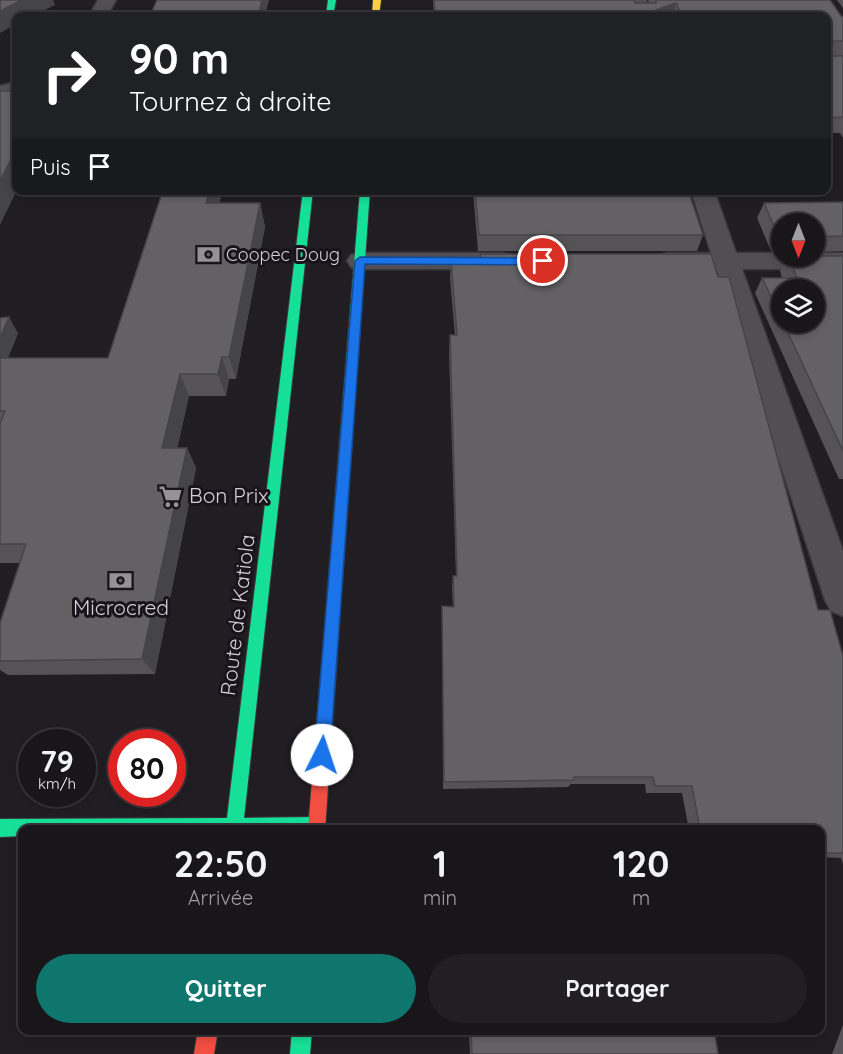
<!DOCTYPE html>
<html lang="fr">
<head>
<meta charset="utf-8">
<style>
	body { margin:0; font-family:Quicksand,sans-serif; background:#221f23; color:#f1f3f6; height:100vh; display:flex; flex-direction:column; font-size:22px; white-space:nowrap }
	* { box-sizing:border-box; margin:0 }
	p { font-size:20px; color:#9f9fa2 }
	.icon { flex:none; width:33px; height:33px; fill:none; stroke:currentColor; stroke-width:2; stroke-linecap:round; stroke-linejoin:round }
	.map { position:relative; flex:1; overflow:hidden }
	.details { position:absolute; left:18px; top:825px; width:807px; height:210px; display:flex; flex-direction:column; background:#19161a; border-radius:12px; box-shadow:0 3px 9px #0003,0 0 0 2px #373539 }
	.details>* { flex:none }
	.guide { position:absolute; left:12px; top:12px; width:819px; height:183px; border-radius:12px; box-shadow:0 3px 9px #0003,0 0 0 2px #373539; background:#202124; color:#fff; overflow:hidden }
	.needle { width:39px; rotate:180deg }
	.buttons { position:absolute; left:771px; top:213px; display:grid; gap:12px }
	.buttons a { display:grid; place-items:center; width:54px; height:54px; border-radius:50%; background:#19161a; box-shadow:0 3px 9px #0003,0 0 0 2px #373539; font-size:30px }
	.speed { position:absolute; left:18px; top:729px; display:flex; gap:12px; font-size:30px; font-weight:700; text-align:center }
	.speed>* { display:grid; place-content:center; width:78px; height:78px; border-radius:50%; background:#19161a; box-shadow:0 3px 9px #0003,0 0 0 2px #373539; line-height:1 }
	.speed small { font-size:15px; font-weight:400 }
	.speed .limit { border:9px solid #d22; background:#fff; color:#111 }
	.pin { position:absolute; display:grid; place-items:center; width:51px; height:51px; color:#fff; margin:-26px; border:3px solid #fff; border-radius:50%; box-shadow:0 2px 6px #0007 }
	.me { position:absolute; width:66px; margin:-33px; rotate:4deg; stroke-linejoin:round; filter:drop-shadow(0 0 4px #0008) }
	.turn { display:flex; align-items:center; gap:21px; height:126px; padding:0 18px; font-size:27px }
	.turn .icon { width:78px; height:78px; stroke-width:2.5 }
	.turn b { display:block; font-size:42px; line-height:51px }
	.then { display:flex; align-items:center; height:57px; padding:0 18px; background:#0003; gap:12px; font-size:22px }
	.eta { display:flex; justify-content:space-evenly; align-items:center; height:102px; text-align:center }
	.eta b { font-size:36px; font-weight:700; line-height:42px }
	.primary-button { display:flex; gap:12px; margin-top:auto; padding:12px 18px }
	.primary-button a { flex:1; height:69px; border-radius:36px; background:#0f766e; color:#fff; font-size:24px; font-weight:700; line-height:69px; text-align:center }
	.primary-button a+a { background:#221f23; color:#f1f3f6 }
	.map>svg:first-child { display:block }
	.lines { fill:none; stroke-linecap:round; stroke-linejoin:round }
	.street-casing { stroke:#3b383c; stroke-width:3 }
	.fast-casing { stroke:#3b383c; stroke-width:2 }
	.slow-casing { stroke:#3b383c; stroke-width:2 }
	.jam-casing { stroke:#3b383c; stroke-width:2 }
	.street { fill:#524f54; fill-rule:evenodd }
	.fast { fill:#16e098; fill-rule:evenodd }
	.slow { fill:#ffcf43; fill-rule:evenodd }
	.jam { fill:#f24e42; fill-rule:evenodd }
	.wall { fill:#555356; fill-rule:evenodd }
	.shaded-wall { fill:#454446 }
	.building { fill:#636164; stroke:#454446; stroke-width:1.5 }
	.route { fill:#1a73e8; stroke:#114b97; stroke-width:1.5 }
	.labels { text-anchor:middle; stroke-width:6; stroke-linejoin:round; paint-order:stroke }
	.far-poi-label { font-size:18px; fill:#d3d0d6; stroke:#19131c; text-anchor:start }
	.poi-label { font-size:21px; fill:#d3d0d6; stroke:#19131c; text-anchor:start }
	.street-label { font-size:21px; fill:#d3d0d6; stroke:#19131c }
</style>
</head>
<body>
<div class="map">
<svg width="843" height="1054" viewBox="0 0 843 1054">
	<rect width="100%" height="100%" fill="#211e23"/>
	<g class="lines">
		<defs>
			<path id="street" d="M98,0H116L107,16H89Z
				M628,0H646L651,16H633Z
				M16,82V94L0,98V86Z
				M691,190H714L736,253H782V256H814V253H843V269H742L843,551V616L831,611L825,600L716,269H668L659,267L655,261L659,255L668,253H711Z
				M360,253H502L511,255L515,261L511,267L502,269H360L351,267L347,261L351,255Z"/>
			<path id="fast" d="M328,0H336L333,16H326Z
				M303,190H313L244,818L317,817L323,820L326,826L324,830H22V836L0,837V819L227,818Z
				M360,190H370L341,599L339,604L334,605L329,604L327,599Z
				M292,1030H312L310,1054H290Z"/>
			<path id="slow" d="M373,0H381L379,16H372Z"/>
			<path id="jam" d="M334,593L339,594L341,599L325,830H308L327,599L329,594Z
				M198,1030H218L214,1054H194Z"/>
		</defs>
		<use href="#street" class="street-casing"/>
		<use href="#fast" class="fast-casing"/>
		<use href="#slow" class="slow-casing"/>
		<use href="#jam" class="jam-casing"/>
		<use href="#street" class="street"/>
		<use href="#fast" class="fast"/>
		<use href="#slow" class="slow"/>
		<use href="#jam" class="jam"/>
	</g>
	<path class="wall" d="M433,0H634L635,3H649L648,0H830L841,16L843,17V138L840,133H826V16H434Z
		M837,0H843V8Z
		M473,190H688L703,235L697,251H478Z
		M843,202V251L814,252V224H782V251H771L757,218L764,203Z
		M219,203H260L265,227L236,379H229L226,396H189L177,448H187L196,468L155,674L8,675L0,670V623L20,563H0V318L18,333L8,358H108Z
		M481,254L818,610L843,656V864L841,858L820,857V830H689L682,793H646L645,784H571L568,787L443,789L442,606L453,607L452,589L453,576H456L449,352L450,335H455L450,278L451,261L480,260Z
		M787,256H843V479H839L755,293L762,278H782L780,271ZM782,290L814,322H782Z
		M843,1025V1054H832Z
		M469,1030H714L718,1054H470Z"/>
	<path class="shaded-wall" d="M22,0H53L55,5L32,16H16V24L0,33V11Z
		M262,0H269L265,16H258Z
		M676,3L673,16H639Z
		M16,149L17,190L0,225V181Z
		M210,190H223L213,227L206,203Z
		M260,203L265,227L236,379L229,357Z
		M9,317L18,333L0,377V338Z
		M222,357L229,379L226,396L218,374Z
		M180,374L189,396L173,468L162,448Z
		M187,448L196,468L155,674L142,659Z"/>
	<path class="building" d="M0,0H22L0,11Z
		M157,0H262L258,16H150Z
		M434,0H634L635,3H656V0H830L841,16L843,17V41H831V56H843V117L826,118V16H682L676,3L639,16H435Z
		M0,91H16V149L0,181Z
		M163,190H210L206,203H260L229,357H222L218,374H180L162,448H187L142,659L0,661V623L26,544H0V424L5,411H0V358H108Z
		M475,190H688L703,235H479Z
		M843,202V236L814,237V224H782V235H778L764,203Z
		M481,254H711L718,277H729L818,610H830L843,656V853H820V830H700L692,786H655L653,777H574V780L444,782L442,606L454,607L453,576H457L450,335H457L451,261L481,260Z
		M788,256H843V451L783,322H814V290H782V319L762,278H797Z
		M9,317L0,338V318Z
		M471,1030H714L718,1054H472Z"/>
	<path class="route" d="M360,257L543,258L549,261L543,265L365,264L330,755L328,761L322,763L316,761L314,755L355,261Z"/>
	<defs>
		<symbol id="bank-bare" viewBox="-9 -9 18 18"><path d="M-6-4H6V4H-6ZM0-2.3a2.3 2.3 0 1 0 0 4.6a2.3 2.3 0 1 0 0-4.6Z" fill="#959297" stroke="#19131c" stroke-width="2.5" paint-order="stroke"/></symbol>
		<symbol id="supermarket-bare" viewBox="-9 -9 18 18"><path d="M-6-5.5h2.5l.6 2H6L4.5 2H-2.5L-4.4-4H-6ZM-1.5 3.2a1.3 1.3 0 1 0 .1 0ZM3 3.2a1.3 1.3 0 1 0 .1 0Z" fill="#959297" stroke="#19131c" stroke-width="2.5" paint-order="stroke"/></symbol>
	</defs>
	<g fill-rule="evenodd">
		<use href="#bank-bare" x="192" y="238" width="33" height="33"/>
		<use href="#supermarket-bare" x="154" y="480" width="33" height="33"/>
		<use href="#bank-bare" x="104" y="564" width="33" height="33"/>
	</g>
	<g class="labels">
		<g class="far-poi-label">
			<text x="226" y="261">Coopec Doug</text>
		</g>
		<g class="poi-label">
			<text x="189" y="503">Bon Prix</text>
			<text x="121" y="615" text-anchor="middle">Microcred</text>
		</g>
		<g class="street-label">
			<text transform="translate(238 615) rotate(-83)" y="7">Route de Katiola</text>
		</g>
	</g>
</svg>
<div class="buttons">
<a><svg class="needle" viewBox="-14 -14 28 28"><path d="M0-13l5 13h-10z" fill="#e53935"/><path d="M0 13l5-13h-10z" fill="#9f9fa2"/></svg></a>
<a><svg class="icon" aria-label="layers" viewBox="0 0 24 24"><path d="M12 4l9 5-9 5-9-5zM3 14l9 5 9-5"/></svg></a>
</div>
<div class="speed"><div>79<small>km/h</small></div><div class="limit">80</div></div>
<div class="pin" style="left:543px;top:261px;background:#d93025"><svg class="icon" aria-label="arrive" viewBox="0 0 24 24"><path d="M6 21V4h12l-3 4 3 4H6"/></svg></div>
<svg class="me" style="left:322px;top:755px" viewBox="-20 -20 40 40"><circle r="19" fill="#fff"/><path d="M0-13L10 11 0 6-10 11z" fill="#1a73e8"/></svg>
<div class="guide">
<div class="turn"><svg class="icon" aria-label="right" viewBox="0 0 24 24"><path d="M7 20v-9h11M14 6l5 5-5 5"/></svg><div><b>90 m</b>Tournez à droite</div></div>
<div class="then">Puis<svg class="icon" aria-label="arrive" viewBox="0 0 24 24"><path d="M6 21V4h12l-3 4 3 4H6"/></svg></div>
</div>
<section class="details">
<div class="eta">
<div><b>22:50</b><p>Arrivée</p></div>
<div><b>1</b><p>min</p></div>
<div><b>120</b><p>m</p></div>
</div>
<div class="primary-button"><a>Quitter</a><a>Partager</a></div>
</section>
</div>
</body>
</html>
